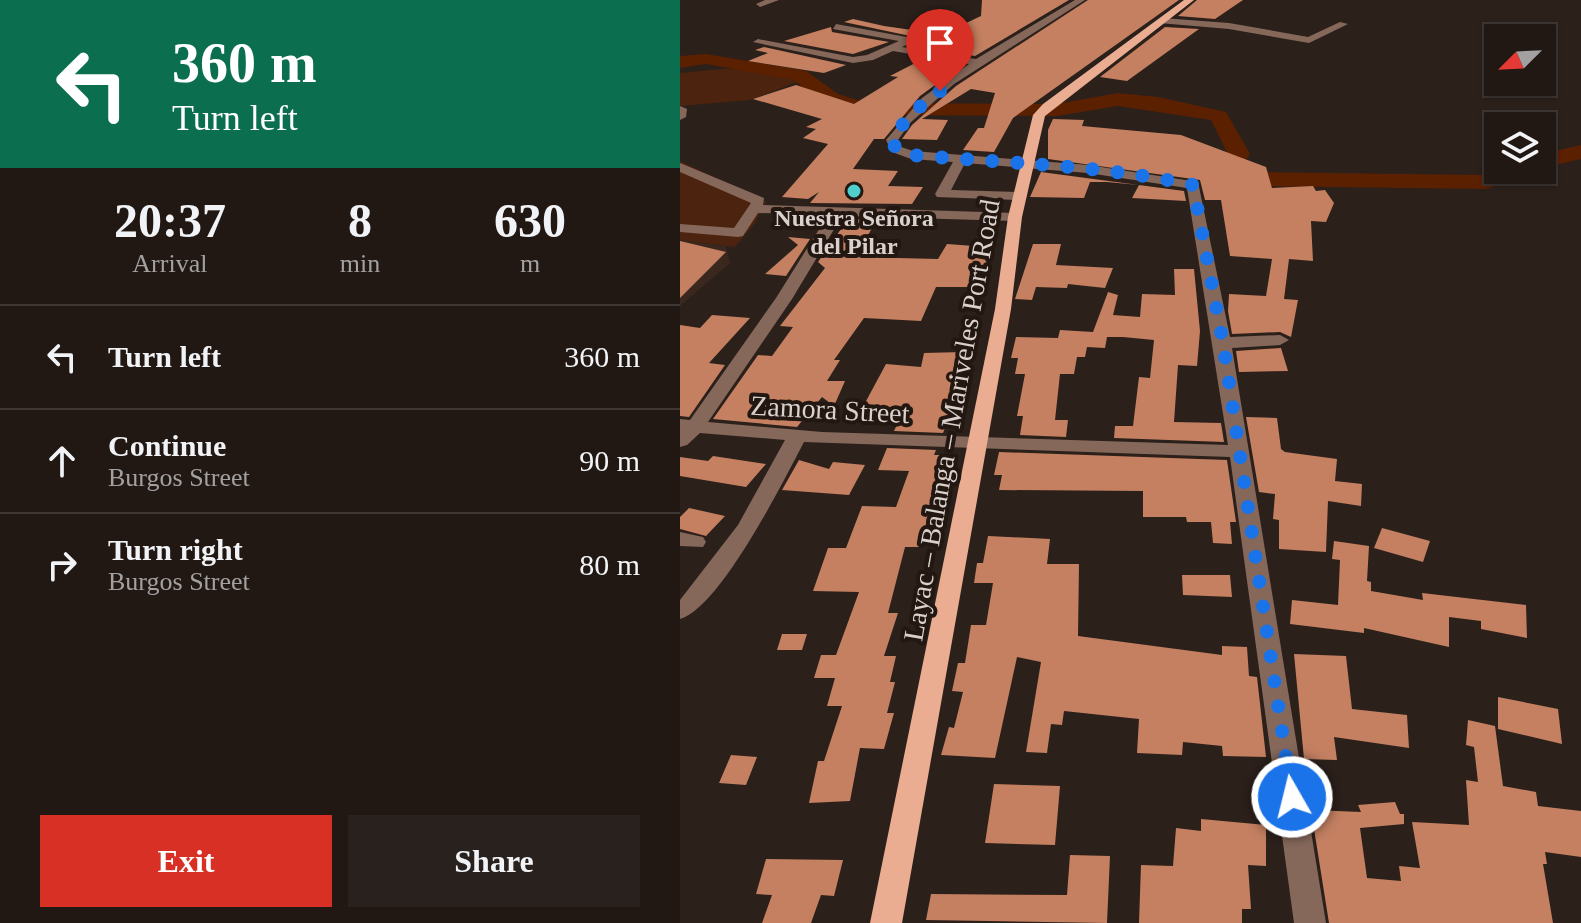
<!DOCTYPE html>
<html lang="en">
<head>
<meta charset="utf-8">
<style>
	body { margin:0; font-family:Georgia,serif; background:#29211d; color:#f1f3f6; height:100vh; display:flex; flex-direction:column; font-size:30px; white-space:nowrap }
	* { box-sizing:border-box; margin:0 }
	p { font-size:26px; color:#a2a0a0 }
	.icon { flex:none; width:44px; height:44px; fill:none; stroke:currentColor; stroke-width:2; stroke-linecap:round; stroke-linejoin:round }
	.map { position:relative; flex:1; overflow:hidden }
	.side { display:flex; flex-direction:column; background:#211814; width:680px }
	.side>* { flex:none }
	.hud { background:#0b6e4f; color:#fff; overflow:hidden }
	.needle { width:52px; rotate:246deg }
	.fabs { position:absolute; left:804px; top:24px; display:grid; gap:16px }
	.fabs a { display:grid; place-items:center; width:72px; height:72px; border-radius:0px; background:#211814; box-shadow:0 2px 6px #0004,0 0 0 2px #3e3734; font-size:40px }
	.pin { position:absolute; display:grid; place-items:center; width:68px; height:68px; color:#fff; margin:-82px -34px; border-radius:50% 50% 50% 0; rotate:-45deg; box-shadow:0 0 8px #0007 }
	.pin .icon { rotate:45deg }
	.me { position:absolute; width:88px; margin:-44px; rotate:352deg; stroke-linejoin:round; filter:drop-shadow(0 0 6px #0008) }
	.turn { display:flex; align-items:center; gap:28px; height:168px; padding:0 40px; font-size:36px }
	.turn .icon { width:104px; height:104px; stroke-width:2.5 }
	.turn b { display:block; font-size:56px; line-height:68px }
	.eta { display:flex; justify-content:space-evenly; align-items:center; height:136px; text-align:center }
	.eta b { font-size:48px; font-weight:700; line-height:56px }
	.action { display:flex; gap:16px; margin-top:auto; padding:16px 40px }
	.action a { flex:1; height:92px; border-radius:0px; background:#d93025; color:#fff; font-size:32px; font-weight:700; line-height:92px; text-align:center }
	.action a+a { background:#29211d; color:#f1f3f6 }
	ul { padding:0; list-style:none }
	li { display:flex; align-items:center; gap:24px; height:104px; padding:0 40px; border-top:2px solid #3e3734 }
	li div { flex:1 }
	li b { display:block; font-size:30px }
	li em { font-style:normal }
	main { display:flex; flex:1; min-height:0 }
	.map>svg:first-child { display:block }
	.built { fill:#3a281f }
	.green { fill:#4b230f }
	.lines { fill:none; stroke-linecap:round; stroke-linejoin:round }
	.river { fill:#5b2000; fill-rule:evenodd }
	.building { fill:#c48061 }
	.minor { fill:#86685b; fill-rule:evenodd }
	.major { fill:#eaad92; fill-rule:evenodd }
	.route { stroke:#1a73e8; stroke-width:14; stroke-dasharray:0 25.2 }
	.poi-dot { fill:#52cdcd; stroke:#221711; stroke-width:3 }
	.labels { text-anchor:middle; stroke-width:8; stroke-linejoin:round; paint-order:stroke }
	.far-poi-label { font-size:24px; font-weight:bold; fill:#dad1cd; stroke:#221711 }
	.street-label { font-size:28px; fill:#dad1cd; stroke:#221711 }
</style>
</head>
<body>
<main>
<section class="side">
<div class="hud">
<div class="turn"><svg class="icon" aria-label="left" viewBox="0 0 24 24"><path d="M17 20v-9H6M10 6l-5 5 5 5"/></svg><div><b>360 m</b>Turn left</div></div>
</div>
<div class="eta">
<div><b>20:37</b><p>Arrival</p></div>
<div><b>8</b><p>min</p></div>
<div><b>630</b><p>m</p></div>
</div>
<ul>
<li><svg class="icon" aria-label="left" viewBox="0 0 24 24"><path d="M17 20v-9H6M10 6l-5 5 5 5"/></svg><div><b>Turn left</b></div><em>360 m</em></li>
<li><svg class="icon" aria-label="ahead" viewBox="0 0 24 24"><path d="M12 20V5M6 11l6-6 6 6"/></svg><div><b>Continue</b><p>Burgos Street</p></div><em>90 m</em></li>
<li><svg class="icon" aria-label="right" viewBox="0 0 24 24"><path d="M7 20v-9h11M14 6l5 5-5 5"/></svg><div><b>Turn right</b><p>Burgos Street</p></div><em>80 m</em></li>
</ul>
<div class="action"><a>Exit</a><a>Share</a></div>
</section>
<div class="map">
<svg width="901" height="923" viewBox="0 0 901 923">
	<rect width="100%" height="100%" fill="#2c201b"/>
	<path class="built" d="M0,240L46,246L50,263L0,306Z"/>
	<path class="green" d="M41,69H83L117,82L70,100L0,106V73Z
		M0,161L86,202L74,224L55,247L0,240Z"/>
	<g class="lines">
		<path class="river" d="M26,54L126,71L158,94L187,103L376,104L438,93L478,97L546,112L570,154L561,167L574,172L803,175L818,168L846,170L842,175L807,189L570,186L539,174L535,169L548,154L531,120L438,106L377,116L186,115L144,102L113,80L26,64L0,68V56Z
			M901,145V159L862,168V154Z"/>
	</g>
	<path class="building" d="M302,0H389L295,56L260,50L268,46L263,34L301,16Z
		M408,0H499L333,118L314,152L283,150L298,128H304L315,93L291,89L242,119L268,120L257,140L222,139L232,125L276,86Z
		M517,0H563L535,19L498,16Z
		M173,19L204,26L246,32L235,37L164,22Z
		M151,27L152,32L209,42L173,54L104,41Z
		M485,27L519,29L447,81L420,77Z
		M84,47L166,65L144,73L68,61L88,53L75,50Z
		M243,59L281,66L240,96L204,139H194L173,169L218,171L208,186L243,187L232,204L130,203L139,192L128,199L102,197L148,144L123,138L136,129L126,127L142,119L73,99L116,85L174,104L218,77L210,76Z
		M373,119L404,120L402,126L501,135L586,167L592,188L633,186L636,191L645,190L654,203L646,222L631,221L633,261L609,259L604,299L618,300L611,337L600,332L552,334L548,311L549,294L586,296L592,259L550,256L541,200H525L520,180L368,159V130Z
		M361,172L504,191L506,201L452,198L459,185L427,182H410L404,198L350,197Z
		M168,219L201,220L193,226L177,256L217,258L258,259L267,244L294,246L304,223H314L306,266H295L289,287H256L241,321L184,318L154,360H160L147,381H165L154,406L142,397L117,427L33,419L78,355L92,356L113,327L100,326L145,268L138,262Z
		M108,237L130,239L106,276L85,274L118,245Z
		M0,241L46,252L0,298Z
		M353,244H381L376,265L433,268L425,288L388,284L387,288L356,287L352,300L335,299Z
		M494,269H514L520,331L517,366L498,365L494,422L541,423L544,442L434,438L435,426H453L459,377L470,378L474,340L443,337H427L425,348L407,347L405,357H397L394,374H380L375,420H388L386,437L340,435L343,416H337L345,374H335L338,358H331L336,337L378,338L380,330L413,332L428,292L438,295L433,315L460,317L462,294L495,295Z
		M32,315L70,318L29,363L45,365L9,417L0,416V325L20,328Z
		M601,348L608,371L559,372L556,351Z
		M283,352L275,390H280L263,433L214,431L220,418L178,416L206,364L241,367L244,353Z
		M566,417L597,418L601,449L605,452L657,459L655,481L682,484L681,506L648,501L646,552L599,549V520L593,519L595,494L579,492Z
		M207,448L256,450L254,455H275L272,470H268L264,485H258L239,547H225L208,613H218L204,656H216L210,682H215L207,713H214L204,749L180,748L170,801L129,803L138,761H144L162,706H147L155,678H134L141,655H156L179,592L133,591L148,548H166L182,506L216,507L229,471L198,470Z
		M319,452L547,460L556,522H550L552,544L533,543L531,522H507L506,517H463V491L319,490L322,475H314Z
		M33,456L86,464L66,487L0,476V457L28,461Z
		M119,460L149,469L153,462L185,465L169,495L102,490Z
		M9,508L45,516L26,536L0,529V517Z
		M702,528L750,541L743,562L694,548Z
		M308,536L370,539L367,564H399L398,636L542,655V646L567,647L569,676L577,677L586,757L543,756L542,746L503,742L502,755L457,753L459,719L384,711L382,725L371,724L367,753L346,752L361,662L337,657L315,758L261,755L269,727L274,728L283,692L272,691L278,663H285L291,625H306L313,583H294L297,563H303Z
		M654,541L689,546L687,581L691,582V591L743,600L742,593L846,605L847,638L801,629V621L769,617V647L684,628V633L610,624L612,600L658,605L660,560L652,559Z
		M502,575H550L552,597L503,595Z
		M102,634H127L122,650H97Z
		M614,654L666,656L672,709L727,715L729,748L654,737L657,760L624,759Z
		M818,697L878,709L882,744L818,729Z
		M788,720L815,726L823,786L856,792L858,806L901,811V857L865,852L867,864H863L873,923H649L631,810L681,812L678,805L715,802L720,814H724V824L680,828L687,878L721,881L719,866L740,868L732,822L789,825L786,780L798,782L794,747L786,745Z
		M51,755L77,757L66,785L39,783Z
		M314,784L380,786L375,845L305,843Z
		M521,819L586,825V866L568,865L571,909H562V923H459L461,865L493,866L496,828L521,831Z
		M390,855L430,856L427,923L246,920L251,894L387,895Z
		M86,859L163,860L154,896L141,895L131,923H82L92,895L76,894Z"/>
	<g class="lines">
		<path class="minor" d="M85,0H99L80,7L76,4Z
			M395,0H405L274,84L230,123L218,140L221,147L233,151L408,165L518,182L550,337L600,335L609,340L600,345L552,348L646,923H614L550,457L124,442C103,482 40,608 0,619V600L58,525L105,440L20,433L7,445L0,447V419L10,420L96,298L148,215L78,213L63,236L58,237L0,232V224L54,228L71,203L0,172V163L84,198L83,205L335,213L342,217L335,221L162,216L112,299L28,422L142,432L548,445L507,188L408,173L285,163L271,190L340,192L347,196L340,200L257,197L255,194L273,162L231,159L212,152L206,140L242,98L289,64L213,51L193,60L173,63L73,42L78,39L173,57L187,55L219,41L153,29L156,24L232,38V42L222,47L296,59Z
			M482,18L549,23L628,37L660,22L668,24L629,43L549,29L479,23Z
			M0,106L7,109L6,117L0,120Z
			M0,532L23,537L26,542L23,547L0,546Z"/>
		<path class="major" d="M504,0H514L365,116L342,217L331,309L222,923H190L315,309L328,217L353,115L363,104Z"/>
	</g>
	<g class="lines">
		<path class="route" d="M260,91C241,105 224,119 212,140L216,149L231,155C326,163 420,165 513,185L543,343L612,797"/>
	</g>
	<circle class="poi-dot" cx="174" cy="191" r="8"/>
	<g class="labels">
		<g class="far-poi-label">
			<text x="174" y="226">Nuestra Señora<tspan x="174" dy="28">del Pilar</tspan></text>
		</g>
		<g class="street-label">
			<text transform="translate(150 409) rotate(3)" y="10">Zamora Street</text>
			<text transform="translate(271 420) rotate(-80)" y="10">Layac – Balanga – Mariveles Port Road</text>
		</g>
	</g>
</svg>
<div class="fabs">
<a><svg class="needle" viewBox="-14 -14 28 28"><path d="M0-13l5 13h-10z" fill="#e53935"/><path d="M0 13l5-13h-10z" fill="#a2a0a0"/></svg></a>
<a><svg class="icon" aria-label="layers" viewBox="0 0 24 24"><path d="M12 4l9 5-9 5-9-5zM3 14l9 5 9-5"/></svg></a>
</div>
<div class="pin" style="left:260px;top:91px;background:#d93025"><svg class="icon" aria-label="arrive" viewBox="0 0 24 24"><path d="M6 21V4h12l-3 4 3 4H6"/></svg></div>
<svg class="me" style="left:612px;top:797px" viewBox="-20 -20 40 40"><circle r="17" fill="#1a73e8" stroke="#fff" stroke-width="3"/><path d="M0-11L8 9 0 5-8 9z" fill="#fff"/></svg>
</div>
</main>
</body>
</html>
